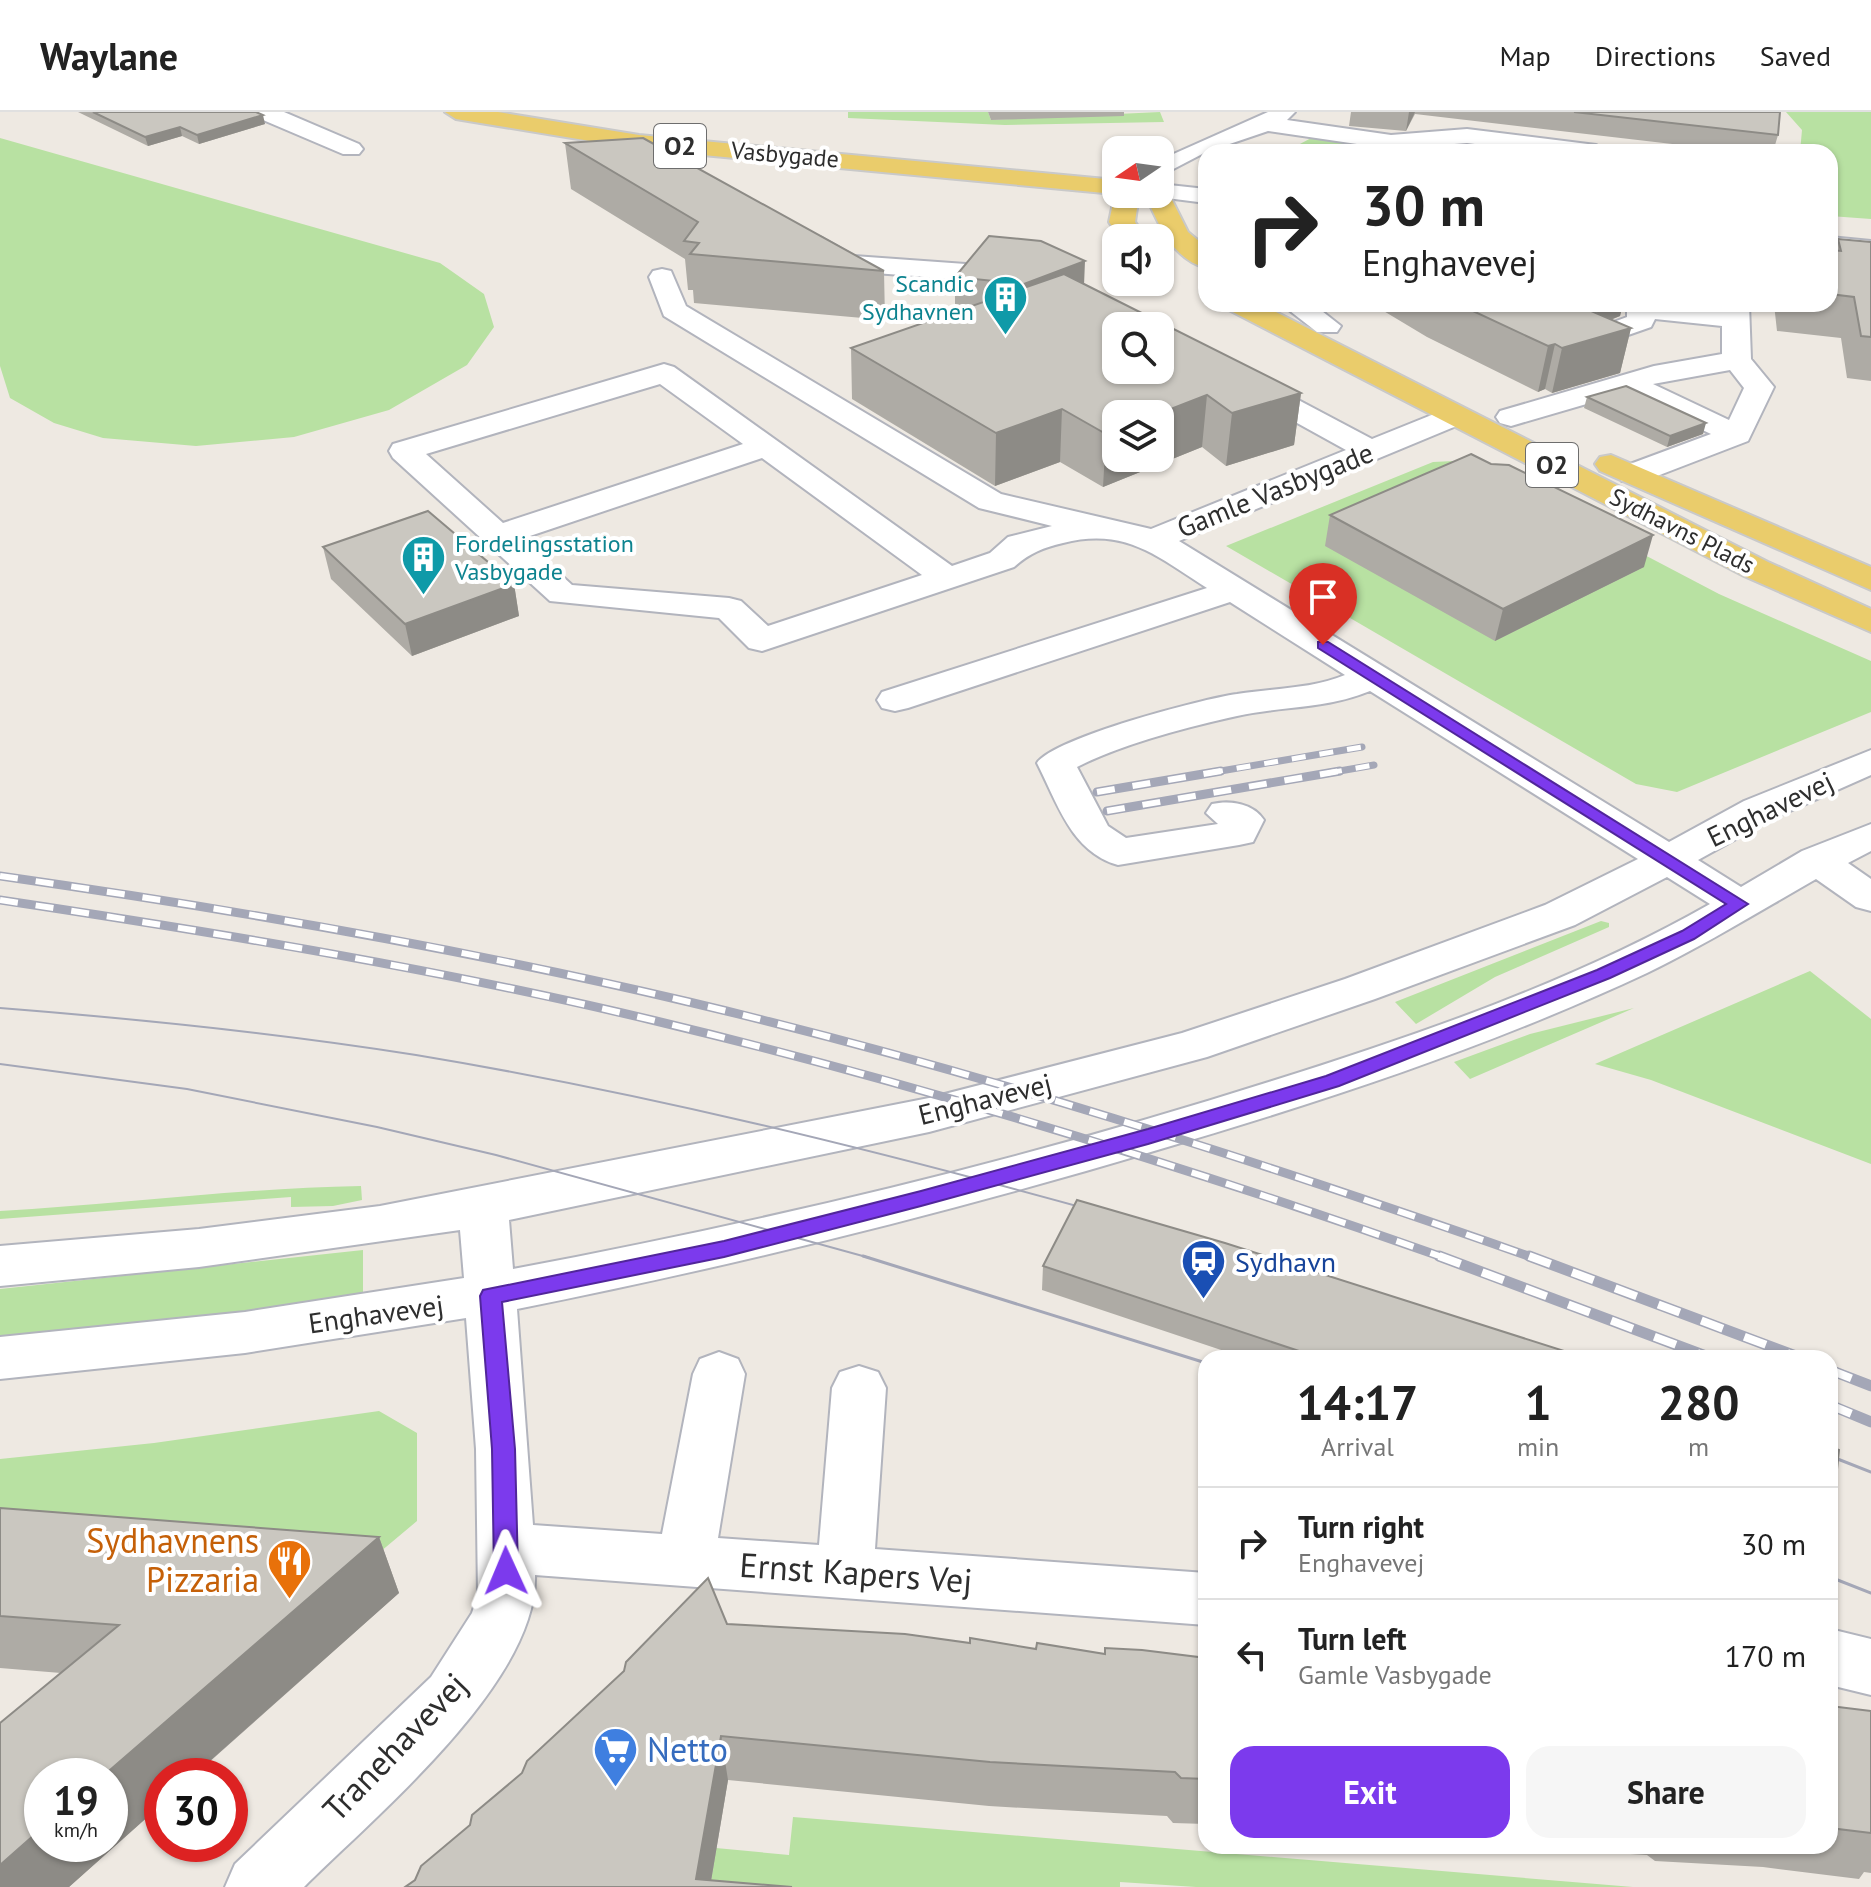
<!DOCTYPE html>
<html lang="en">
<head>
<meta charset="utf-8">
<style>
	body { margin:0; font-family:"PT Sans",sans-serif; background:#f6f6f6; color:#222; height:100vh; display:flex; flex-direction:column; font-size:30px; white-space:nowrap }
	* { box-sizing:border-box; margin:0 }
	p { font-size:26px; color:#767676 }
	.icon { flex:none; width:44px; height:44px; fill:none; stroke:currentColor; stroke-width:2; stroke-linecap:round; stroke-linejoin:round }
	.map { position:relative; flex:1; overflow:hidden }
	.side { position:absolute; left:1198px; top:1238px; width:640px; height:504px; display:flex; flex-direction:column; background:#fff; border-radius:24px; box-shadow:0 2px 6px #0004 }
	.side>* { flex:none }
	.banner { position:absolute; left:1198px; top:32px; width:640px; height:168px; border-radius:24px; box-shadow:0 2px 6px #0004; background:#fff; color:#222; overflow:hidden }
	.needle { width:52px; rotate:257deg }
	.tools { position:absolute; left:1102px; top:24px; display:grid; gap:16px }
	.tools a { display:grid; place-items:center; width:72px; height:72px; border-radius:16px; background:#fff; box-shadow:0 2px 6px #0004; font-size:40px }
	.speed { position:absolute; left:24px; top:1646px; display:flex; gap:16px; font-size:40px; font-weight:700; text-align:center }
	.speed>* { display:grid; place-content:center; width:104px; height:104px; border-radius:50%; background:#fff; box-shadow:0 2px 6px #0004; line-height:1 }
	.speed small { font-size:20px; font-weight:400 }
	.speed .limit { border:12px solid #d22; background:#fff; color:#111 }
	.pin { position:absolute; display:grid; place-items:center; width:68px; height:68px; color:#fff; margin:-82px -34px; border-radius:50% 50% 50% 0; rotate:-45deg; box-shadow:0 0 8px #0007 }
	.pin .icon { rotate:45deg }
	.me { position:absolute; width:88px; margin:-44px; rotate:359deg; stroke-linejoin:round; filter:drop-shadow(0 0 6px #0008) }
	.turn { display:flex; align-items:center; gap:28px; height:168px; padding:0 32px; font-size:36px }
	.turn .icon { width:104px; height:104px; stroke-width:2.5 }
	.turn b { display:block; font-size:56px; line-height:68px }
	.eta { display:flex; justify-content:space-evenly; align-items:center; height:136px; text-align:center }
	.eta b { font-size:48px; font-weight:800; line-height:56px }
	.cta { display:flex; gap:16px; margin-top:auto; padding:16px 32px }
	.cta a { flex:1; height:92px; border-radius:24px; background:#7c3aed; color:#fff; font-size:32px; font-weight:800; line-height:92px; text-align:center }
	.cta a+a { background:#f6f6f6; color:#222 }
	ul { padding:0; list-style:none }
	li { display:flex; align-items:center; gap:24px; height:112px; padding:0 32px; border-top:2px solid #e0e0e0 }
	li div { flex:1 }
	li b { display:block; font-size:30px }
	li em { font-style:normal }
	header { display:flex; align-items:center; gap:48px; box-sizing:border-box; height:112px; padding:0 40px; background:#fff; border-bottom:2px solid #e0e0e0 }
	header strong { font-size:38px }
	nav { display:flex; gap:44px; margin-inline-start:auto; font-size:28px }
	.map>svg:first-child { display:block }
	.green { fill:#b8e1a2 }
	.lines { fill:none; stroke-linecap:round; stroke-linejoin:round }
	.minor-casing { stroke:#b2b4bd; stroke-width:4 }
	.major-casing { stroke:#c9c9c9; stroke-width:4 }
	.minor { fill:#fff; fill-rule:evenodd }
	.major { fill:#eacc6b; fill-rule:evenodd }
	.tram-far1 { stroke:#a4a7b7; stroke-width:2 }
	.tram { stroke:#a4a7b7; stroke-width:3 }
	.rail-far2-casing { stroke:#a4a7b7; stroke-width:7 }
	.rail-far1-casing { stroke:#a4a7b7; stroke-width:9 }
	.rail-casing { stroke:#a4a7b7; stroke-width:11 }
	.rail-far2 { stroke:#fff; stroke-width:5; stroke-dasharray:14; stroke-linecap:butt }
	.rail-far1 { stroke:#fff; stroke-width:6; stroke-dasharray:18; stroke-linecap:butt }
	.rail { stroke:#fff; stroke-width:8; stroke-dasharray:23; stroke-linecap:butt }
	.wall { fill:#aeaba5 }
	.shaded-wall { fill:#8d8b86 }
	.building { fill:#cac7c0; stroke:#8d8b86; stroke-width:2; fill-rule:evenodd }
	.route { fill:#7c3aed; stroke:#51269a; stroke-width:2 }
	.labels { text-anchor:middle; stroke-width:8; stroke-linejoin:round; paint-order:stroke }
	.far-street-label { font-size:24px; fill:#2e2e2e; stroke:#fff }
	.far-culture-label { font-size:24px; fill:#0d838f; stroke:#fff; text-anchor:end }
	.shield { fill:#fff; stroke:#6d6d6d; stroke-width:2 }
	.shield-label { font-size:26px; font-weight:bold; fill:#2e2e2e }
	.street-label { font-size:28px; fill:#2e2e2e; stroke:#fff }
	.transit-label { font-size:28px; fill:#164399; stroke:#fff; text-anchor:start }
	.near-food-label { font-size:34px; fill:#c56008; stroke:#fff; text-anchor:end }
	.near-street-label { font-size:34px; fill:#2e2e2e; stroke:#fff }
	.near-shop-label { font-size:34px; fill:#366cbe; stroke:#fff; text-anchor:start }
</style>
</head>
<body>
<header>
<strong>Waylane</strong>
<nav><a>Map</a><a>Directions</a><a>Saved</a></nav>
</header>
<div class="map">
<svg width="1871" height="1775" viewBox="0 0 1871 1775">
	<rect width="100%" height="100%" fill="#eee9e2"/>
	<path class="green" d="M848,0H988L991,8L1160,0L1164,10L1005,13L848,6Z
		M1786,0H1871V107L1830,104V40H1800L1802,18Z
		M1313,25L1471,40H1285Z
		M0,26L440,151L484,182L494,215L467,253L389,298L294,325L196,334L103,326L54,311L10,286L0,254Z
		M1454,349L1477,355L1719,482L1871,549V600L1677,680L1636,672L1226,434L1433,350Z
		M1601,809L1609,811V815L1495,865L1416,912L1395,890Z
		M1810,859L1871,907V1052L1651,968L1595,952Z
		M1634,896L1470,967L1454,950L1530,922Z
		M361,1074L362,1088L333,1094L291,1095V1085L0,1107V1099C121,1092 241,1076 361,1074Z
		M363,1138V1182L232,1201L0,1224V1177Z
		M379,1299L417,1321V1409L380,1440L0,1409V1347L154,1331Z
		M793,1705L1633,1775H1196L1120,1770V1775H710L716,1736L789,1743Z"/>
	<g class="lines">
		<defs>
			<path id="minor" d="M253,0H284L359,32L363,37L359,42H343L256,5Z
				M1268,0H1295L1287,8L1391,23L1467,17L1596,33L1608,40H1539L1467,31L1391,37L1268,19L1206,40L1160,64V48Z
				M1160,72L1206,77V91L1151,84L1160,82Z
				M820,125L854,144L1021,156L1030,158L1034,164L1030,170L1021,172L848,159L811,139L807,133L811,127Z
				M1830,125L1871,129V145L1830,141Z
				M662,157L671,159L686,194L1001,382L1151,417L1346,338L1160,235V215L1372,327L1444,298H1466L1470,304L1466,310L1179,429L1669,730L1744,689L1871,638V663L1772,707L1698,748L1741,775L1802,739L1871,712V739L1848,751L1871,767V799L1856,795L1816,767C1760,799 1705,833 1647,861C1489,935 1321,990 1154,1039C944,1102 732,1154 517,1197L533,1413L662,1422L693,1262L700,1247L719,1240L738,1247L745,1262L718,1426L819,1433L832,1276L840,1260L859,1254L878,1260L886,1276L875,1437L1206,1461V1513L535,1463C539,1569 375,1704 304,1775H225L235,1752L431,1565L472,1501L478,1483L476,1337L466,1206L245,1241L0,1267V1225L245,1200L464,1166L460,1118L199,1155L0,1174V1134L199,1117L380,1094L929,986L1182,921L1345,867L1545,793L1638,747L1370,579C1327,597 1282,594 1237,604C1187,615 1122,632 1077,655L1108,714L1126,726L1218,712L1206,701L1212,692C1230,688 1253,691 1264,708L1253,730L1239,733L1118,753C1071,740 1057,690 1037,651C1054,626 1201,587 1237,582C1273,576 1312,577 1345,563L1230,490L908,596L895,599L882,596L877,588L882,580L1207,476C1157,444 1125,415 1063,431C1042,436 1030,441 1014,455L762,539L749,536L719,506L550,489L393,346L389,339L393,332L664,252L674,255L952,454L990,441L1008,425L1052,414L979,396L664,204L649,165L653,159ZM660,272L743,332L503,411L426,342ZM762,346L922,463L768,514L741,489L729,486L572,473L521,427ZM1667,765L1710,792C1573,870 1421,922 1272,969C1024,1048 769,1109 513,1157L509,1108L929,1020L1207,945L1375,887L1575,813Z
				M1281,192H1313L1341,214L1337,220H1317Z
				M1498,192H1535L1592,218L1627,205V192L1721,197V192H1749L1751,247L1774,275L1748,329L1644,369H1622L1617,362L1622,355L1711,322L1624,281L1511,314L1500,311L1496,305L1500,299L1654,254L1722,242V214L1655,207L1651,215L1591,236L1502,198ZM1730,258L1744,276L1729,308L1653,272Z
				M1830,1517L1871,1527V1583L1830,1573Z"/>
			<path id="major" d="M445,0H498L639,23L1116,68V82H1139L1135,110L1146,126H1120L1109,110L1115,82L639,37L456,7Z
				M1160,75L1169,82L1188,120L1206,135V156C1172,147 1158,111 1145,82H1160Z
				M1225,192H1260L1768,450L1871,497V520L1744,464L1229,198Z
				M1611,343L1871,455V478L1600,359L1595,352L1600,345Z"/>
		</defs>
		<use href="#minor" class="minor-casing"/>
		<use href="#major" class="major-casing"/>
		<use href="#minor" class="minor"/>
		<use href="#major" class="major"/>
		<path class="tram-far1" d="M0,896C139,907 278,921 416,943C645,981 871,1037 1095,1099
			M0,952L187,977L377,1015L496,1043L870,1146"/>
		<path class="tram" d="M863,1144L1206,1251
			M1830,1344L1871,1360
			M1830,1465L1871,1481"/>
		<defs>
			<path id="rail-far2" d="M1209,661L1362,635
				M1328,661L1374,653"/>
			<path id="rail-far1" d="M1097,680L1221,659
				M1107,699L1340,659
				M0,764C231,797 461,836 689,890C976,958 1256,1048 1534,1146
				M0,788C220,821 439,857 656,909C923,973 1185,1054 1445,1146"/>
			<path id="rail" d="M1439,1144L1711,1246
				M1529,1144L1801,1246
				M1830,1258L1871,1274
				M1830,1293L1871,1310"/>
		</defs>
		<use href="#rail-far2" class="rail-far2-casing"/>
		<use href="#rail-far1" class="rail-far1-casing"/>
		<use href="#rail" class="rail-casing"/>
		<use href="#rail-far2" class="rail-far2"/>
		<use href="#rail-far1" class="rail-far1"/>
		<use href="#rail" class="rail"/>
	</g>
	<path class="wall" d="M78,0H256L265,12L199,32L182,24L148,34Z
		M988,0H1124V4L991,8Z
		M1351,0H1780L1778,23L1773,40H1741L1415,2L1406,19L1349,14Z
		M565,31L884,159L885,208L694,191L693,178H688L685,147L571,77Z
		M1838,127L1871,130V269L1847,266L1841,226L1777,219L1774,192H1830V138L1835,139Z
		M955,165L1084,172L1301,281L1294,333L1226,354L1202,335L1103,375L1060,350L995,374L852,287L851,236L955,200Z
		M1372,192H1623L1620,204L1611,208L1631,216L1620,261L1552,281L1545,277L1538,280L1427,225Z
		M1587,285L1703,322L1667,335L1584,296Z
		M1330,403L1644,455L1495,529L1325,434Z
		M323,435L514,472L519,504L412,544L331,467Z
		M1043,1154L1586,1246H1245L1042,1178Z
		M0,1396L379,1425L399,1481L69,1775H0L61,1561L0,1556Z
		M727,1512L1105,1542L1206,1546V1712L1173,1711L1167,1704L989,1694L728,1668L711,1769L415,1768Z
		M1830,1594L1871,1599V1761L1864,1760L1859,1767L1763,1755L1655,1749L1647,1743L1499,1734H1830Z"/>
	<path class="shaded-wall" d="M1409,0H1415L1406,19Z
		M263,3L265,12L199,32L197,23Z
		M180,15L182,24L148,34L145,25Z
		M1085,149L1083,198L1022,221L1024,172Z
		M1599,192H1623L1620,204L1594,214Z
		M1631,216L1620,261L1552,281L1562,236Z
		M1555,232L1545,277L1538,280L1548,234Z
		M1301,281L1294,333L1226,354L1232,301Z
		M1207,283L1202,335L1103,375L1106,322L1116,318V346H1160V302H1158Z
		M1062,297L1060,350L995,374L996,321Z
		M1706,311L1703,322L1667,335L1670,324Z
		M1653,423L1644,455L1495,529L1503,497Z
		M514,472L519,504L412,544L405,512Z
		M379,1425L399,1481L193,1664H162V1692L69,1775H0V1753L42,1716V1732H110V1664H103Z
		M721,1624L728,1668L710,1775L696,1767Z"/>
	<path class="building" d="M93,0H256L263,3L197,23L180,15L145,25Z
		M1574,0H1780L1778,23Z
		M643,26L884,159L690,142L699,131L684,129L698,110L565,31Z
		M989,124L1041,129L1085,149L1024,172L955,165Z
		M1838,127L1871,130V225L1861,224L1854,185L1830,182V138L1841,139Z
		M1064,162L1301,281L1232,301L1207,283L1158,302H1116V318L1106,322L1062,297L996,321L851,236ZM1116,214H1160V258H1116Z
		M1458,192H1575L1631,216L1562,236L1555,232L1548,234Z
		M1626,274L1706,311L1670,324L1587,285Z
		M1471,342L1491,352L1509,353L1653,423L1503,497L1330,403Z
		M428,399L514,472L405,512L323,435Z
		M1077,1088L1225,1131L1586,1246H1320L1043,1154Z
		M1830,1335L1839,1338L1831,1415L1830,1414Z
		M0,1396L379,1425L103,1664H42V1716L0,1753V1611L119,1513L0,1504Z
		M708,1466L727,1512L905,1522L970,1531V1526L1036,1537L1037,1531L1105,1542V1536L1142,1538L1206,1546V1667L1181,1666L1175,1660L990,1650L721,1624L696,1767L792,1775H405L415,1768L421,1754L470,1713L472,1703L522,1661L527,1649L624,1559L626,1550Z
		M1830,1594L1871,1599V1721L1830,1716Z"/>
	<path class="route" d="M1318,530H1328L1748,792L1694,827L1610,866L1339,974L1148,1032L921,1094L724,1145L502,1190L515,1337L518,1459L515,1467L506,1470L498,1467L494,1459L492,1337L480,1184L483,1178L724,1129L921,1079L1148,1017L1326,964L1597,858L1682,819L1726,792L1318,536Z"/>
	<defs>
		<symbol id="building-pin" viewBox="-11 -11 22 30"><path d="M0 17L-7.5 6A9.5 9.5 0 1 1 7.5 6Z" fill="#0f9aa8" stroke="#fff"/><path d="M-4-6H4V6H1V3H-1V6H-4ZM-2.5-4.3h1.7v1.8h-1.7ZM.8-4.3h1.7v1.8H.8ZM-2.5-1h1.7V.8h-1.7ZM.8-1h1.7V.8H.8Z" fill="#fff"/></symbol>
		<symbol id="station-pin" viewBox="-11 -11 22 30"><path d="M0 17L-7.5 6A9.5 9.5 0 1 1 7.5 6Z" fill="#1a4fb4" stroke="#fff"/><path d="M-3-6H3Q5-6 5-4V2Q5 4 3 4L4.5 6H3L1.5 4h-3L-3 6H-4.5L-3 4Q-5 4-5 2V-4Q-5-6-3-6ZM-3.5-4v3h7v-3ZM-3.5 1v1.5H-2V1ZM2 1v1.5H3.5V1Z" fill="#fff"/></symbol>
		<symbol id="restaurant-pin" viewBox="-11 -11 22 30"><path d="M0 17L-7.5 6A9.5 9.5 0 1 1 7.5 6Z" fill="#e8710a" stroke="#fff"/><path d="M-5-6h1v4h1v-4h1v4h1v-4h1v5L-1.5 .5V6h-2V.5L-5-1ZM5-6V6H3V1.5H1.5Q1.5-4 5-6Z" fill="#fff"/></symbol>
		<symbol id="supermarket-pin" viewBox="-11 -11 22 30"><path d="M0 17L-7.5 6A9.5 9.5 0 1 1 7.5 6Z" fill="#3f7fe0" stroke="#fff"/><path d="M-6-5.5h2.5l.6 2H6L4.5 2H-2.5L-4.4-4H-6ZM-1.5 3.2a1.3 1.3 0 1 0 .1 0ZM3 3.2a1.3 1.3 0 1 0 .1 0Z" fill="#fff"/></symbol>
	</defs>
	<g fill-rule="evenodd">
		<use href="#building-pin" x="980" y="160" width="51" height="69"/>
		<use href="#building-pin" x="398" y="420" width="51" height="69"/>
		<use href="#station-pin" x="1178" y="1124" width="51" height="69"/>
		<use href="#restaurant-pin" x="264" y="1424" width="51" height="69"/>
		<use href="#supermarket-pin" x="590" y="1612" width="51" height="69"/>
	</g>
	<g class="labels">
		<g class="far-street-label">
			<text transform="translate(785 43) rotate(5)" y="8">Vasbygade</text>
			<text transform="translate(1682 419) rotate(27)" y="8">Sydhavns Plads</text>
		</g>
		<g class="far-culture-label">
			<text x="974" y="180">Scandic<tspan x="974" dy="28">Sydhavnen</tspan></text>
			<text x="455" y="440" text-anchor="start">Fordelingsstation<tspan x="455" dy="28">Vasbygade</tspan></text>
		</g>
		<g class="shield">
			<rect x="654" y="12" width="52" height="44" rx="6"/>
			<rect x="1526" y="331" width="52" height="44" rx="6"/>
		</g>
		<g class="shield-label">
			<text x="680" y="43">O2</text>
			<text x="1552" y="362">O2</text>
		</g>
		<g class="street-label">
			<text transform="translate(1275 378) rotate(-22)" y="10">Gamle Vasbygade</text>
			<text transform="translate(1770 697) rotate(-26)" y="10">Enghavevej</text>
			<text transform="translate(985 987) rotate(-14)" y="10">Enghavevej</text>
			<text transform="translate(376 1202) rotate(-8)" y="10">Enghavevej</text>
		</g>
		<g class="transit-label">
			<text x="1235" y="1160">Sydhavn</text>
		</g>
		<g class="near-food-label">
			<text x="259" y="1441">Sydhavnens<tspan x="259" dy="39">Pizzaria</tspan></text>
		</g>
		<g class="near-street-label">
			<text transform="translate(856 1461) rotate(4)" y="12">Ernst Kapers Vej</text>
			<text transform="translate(395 1635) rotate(-46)" y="12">Tranehavevej</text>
		</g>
		<g class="near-shop-label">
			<text x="647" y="1650">Netto</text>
		</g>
	</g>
</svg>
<div class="tools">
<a><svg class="needle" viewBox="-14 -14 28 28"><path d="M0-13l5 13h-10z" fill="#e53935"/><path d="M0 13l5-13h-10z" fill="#767676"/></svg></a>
<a><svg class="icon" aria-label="sound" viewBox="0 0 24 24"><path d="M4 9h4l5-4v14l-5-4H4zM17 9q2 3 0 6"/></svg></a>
<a><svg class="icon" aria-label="search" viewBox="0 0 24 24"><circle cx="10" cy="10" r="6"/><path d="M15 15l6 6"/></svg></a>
<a><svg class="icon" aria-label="layers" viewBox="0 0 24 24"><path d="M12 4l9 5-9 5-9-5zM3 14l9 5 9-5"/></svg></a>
</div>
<div class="speed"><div>19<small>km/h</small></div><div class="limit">30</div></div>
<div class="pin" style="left:1323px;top:533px;background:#d93025"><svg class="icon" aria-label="arrive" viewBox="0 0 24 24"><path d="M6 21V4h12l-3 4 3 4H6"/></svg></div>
<svg class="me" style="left:506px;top:1459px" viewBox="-20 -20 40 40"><path d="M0-17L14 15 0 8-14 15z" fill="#7c3aed" stroke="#fff" stroke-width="4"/></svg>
<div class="banner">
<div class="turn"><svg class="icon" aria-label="right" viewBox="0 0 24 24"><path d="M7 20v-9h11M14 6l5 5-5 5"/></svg><div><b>30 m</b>Enghavevej</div></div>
</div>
<section class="side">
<div class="eta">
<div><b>14:17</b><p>Arrival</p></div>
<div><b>1</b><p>min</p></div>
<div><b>280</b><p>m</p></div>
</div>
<ul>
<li><svg class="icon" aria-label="right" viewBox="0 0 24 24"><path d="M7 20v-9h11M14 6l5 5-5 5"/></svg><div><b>Turn right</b><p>Enghavevej</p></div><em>30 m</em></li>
<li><svg class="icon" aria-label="left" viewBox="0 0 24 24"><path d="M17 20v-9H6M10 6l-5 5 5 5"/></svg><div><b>Turn left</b><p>Gamle Vasbygade</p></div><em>170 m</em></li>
</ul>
<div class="cta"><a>Exit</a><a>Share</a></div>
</section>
</div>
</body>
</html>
